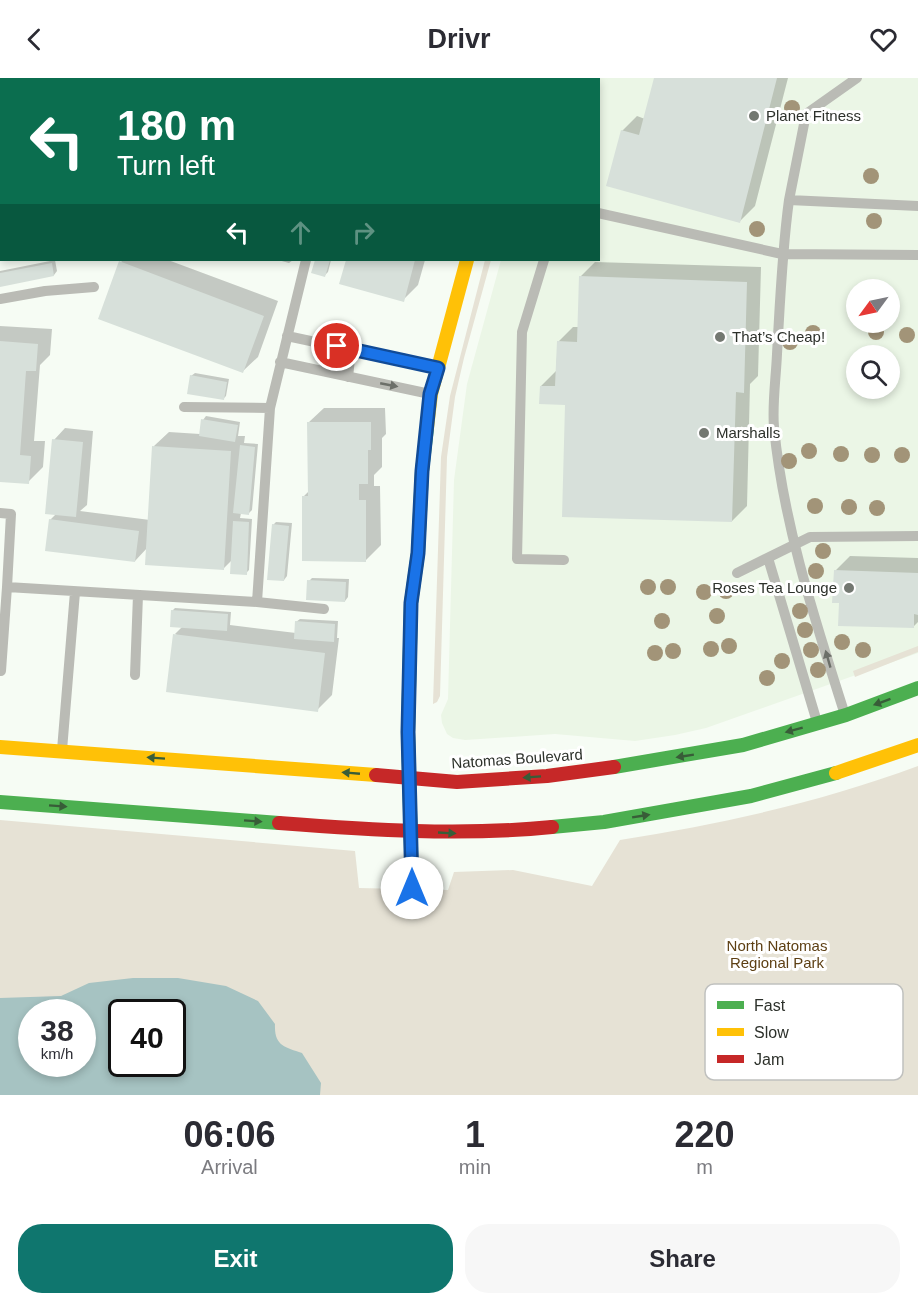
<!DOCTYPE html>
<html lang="en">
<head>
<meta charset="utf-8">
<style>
	body { margin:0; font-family:Helvetica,sans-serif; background:#f7f7f7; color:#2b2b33; height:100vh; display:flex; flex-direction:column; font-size:22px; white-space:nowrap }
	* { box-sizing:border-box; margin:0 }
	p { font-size:20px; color:#7c7c81 }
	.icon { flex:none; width:33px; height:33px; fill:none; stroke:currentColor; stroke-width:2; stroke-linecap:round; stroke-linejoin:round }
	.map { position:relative; height:1017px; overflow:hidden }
	.details { display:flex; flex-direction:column; background:#fff; flex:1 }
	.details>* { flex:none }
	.top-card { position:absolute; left:0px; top:0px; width:600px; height:183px; box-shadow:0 3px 9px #0003; background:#0b6e4f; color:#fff; overflow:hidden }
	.needle { width:39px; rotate:237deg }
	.fabs { position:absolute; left:846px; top:201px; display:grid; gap:12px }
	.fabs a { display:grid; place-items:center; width:54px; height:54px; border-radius:50%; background:#fff; box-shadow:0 3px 9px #0003; font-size:30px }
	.speed { position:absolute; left:18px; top:921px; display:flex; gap:12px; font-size:30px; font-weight:700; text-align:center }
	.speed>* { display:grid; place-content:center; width:78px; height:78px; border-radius:50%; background:#fff; box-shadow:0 3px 9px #0003; line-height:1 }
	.speed small { font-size:15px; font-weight:400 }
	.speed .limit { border:3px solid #111; border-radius:9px; background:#fff; color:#111 }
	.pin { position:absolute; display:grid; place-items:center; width:51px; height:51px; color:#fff; margin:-26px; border:3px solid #fff; border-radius:50%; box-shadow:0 2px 6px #0007 }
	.me { position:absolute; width:66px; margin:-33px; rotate:0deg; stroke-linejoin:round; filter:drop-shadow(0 0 4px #0008) }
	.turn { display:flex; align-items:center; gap:21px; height:126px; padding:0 18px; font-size:27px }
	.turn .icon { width:78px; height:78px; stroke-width:2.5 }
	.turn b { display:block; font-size:42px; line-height:51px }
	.lanes { display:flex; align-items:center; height:57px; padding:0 18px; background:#0003; justify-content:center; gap:30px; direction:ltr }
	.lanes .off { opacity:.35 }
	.eta { display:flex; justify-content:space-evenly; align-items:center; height:102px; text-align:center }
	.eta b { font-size:36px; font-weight:600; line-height:42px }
	.primary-button { display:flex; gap:12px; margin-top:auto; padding:12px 18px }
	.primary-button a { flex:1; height:69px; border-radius:24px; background:#0f766e; color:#fff; font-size:24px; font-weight:600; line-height:69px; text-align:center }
	.primary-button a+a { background:#f7f7f7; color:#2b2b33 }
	header { display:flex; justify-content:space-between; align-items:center; height:78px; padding:0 18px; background:#fff; font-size:27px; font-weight:600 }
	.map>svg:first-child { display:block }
	.built { fill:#ebf6e6; fill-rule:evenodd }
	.green { fill:#e6e2d5; fill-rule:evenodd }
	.water { fill:#a6c3c2; fill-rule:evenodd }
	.shadow { fill:#0003 }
	.building { fill:#d7e0da }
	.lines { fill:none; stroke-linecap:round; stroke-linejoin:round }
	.lane { stroke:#babbb5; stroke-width:10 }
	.fast { stroke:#4caf50; stroke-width:14 }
	.slow { stroke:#ffc107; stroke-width:14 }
	.jam { stroke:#c62828; stroke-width:14 }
	.tree { fill:#a29478 }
	.oneway { fill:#6c6f69 }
	.oneway2 { fill:#385d38 }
	.route-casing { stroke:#114b97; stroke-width:15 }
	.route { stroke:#1a73e8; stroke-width:10 }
	.poi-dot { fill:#737871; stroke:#fff; stroke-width:2 }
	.labels { text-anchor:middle; stroke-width:6; stroke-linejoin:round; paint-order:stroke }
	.poi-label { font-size:15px; fill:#2d312b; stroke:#fff; text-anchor:start }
	.street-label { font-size:15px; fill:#2d312b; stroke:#fff }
	.park-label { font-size:15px; fill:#5d3f13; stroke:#fff }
	.key { fill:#fff; stroke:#c0c1bf; stroke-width:1.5 }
	.key-label { font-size:16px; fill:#2d312b }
</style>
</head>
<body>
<header><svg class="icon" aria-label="back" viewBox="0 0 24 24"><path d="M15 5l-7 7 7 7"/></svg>Drivr<svg class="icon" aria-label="heart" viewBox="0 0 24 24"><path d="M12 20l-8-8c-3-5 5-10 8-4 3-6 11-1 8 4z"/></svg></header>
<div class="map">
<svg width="918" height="1017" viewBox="0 0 918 1017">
	<rect width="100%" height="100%" fill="#f6fcf4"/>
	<path class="built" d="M550,0H918V575L706,650L675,657L635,663L555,656L465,662L453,660L447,656L442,645L441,637L448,621L454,402L467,306L501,182H598V2L550,1ZM856,212H890V244H856ZM856,278H890V310H856Z"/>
	<path class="green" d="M485,182H491L464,280L455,319L447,379L440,618L437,624L433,626L441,379L450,318Z
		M918,568V574L855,599L853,593Z
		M918,688V1017H0V742L355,773L359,810L448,812L454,794L513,792L592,808L620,762C722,746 821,724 918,688ZM32,934H82V986H32ZM122,934H172V986H122Z"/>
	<path class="water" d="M133,900H178L226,908L258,923L275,946C274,968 285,969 302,975L321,1005L320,1017H0V920L61,918L89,905ZM32,934H82V986H32ZM122,934H172V986H122Z"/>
	<path class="shadow" d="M0,0H80V2H2V9Z
		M410,0H424L429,2H408Z
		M656,0H788L755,128L740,143L622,53L637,38L645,41Z
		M55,182L57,193L54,197L0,207V193Z
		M123,182H168L278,223L258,279L243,293L121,184Z
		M278,182H293L289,185Z
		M316,182H331L328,194L325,197L313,194Z
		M348,182H425L418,207L403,222L341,205Z
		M595,184L761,189L758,298L750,306L747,428L732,443L541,308L556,293L558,264L573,249H579L580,199Z
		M0,248L52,251L50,277L40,287L34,363H45L43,389L28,404L0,402Z
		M195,295L229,301L226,318L223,321L191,298Z
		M324,330H385L386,356L382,360V389L374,397V408H380L381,467L366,482L303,419L309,413V344Z
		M206,338L240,344L238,358H245L244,365L258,366L252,432L248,436L241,435L240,440L252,441L249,492L246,495L232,482L223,491L148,469L135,483L50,442L56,436L54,362L65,350L93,353L87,427L80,433L150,442L154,368L169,354L200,356L203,342Z
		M276,444L292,445L287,498L284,502L273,447Z
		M850,478L918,480V544L913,549L840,524L835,493Z
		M312,500L349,501L348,519L345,523L309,503Z
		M175,530L231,534L230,547L296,555V544L300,541L338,543L337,560H339L332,617L317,632L175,556L183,548L172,533Z"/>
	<path class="building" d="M654,0H777L740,145L606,108L621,52L639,57Z
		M315,182H330L325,199L311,195Z
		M346,182H415L404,224L339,206Z
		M119,183L264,238L243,295L98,241Z
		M52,185L54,198L0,209V195Z
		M579,198L747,204L744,315L736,314L732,444L562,439L565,327L539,326L540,308H555L557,263L577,264Z
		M0,263L38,266L36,293H26L20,377L31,378L29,406L0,404Z
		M190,297L227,304L224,322L187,316Z
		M201,341L238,347L235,364L199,358Z
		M307,344H371V372H368V406H359V422H366V484L302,483V418H308Z
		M52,361L83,364L76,439L45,436Z
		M240,367L255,369L249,437L233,435Z
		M152,368L231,373L224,492L145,487Z
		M49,441L139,453L135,484L45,473Z
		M233,443L249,444L247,497L230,496Z
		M272,446L289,448L284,503L267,502Z
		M834,492L918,495V537L914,536V550L838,548L839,525H832Z
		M307,502L346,504L345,524L306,522Z
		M171,532L228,536L227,553L170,549Z
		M295,543L335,546L334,564L294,561Z
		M173,556L325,575L318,634L166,614Z"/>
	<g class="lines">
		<path class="lane" d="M857,0L806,36L789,122L918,128
			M350,2L351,0
			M588,2V0
			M789,122C782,173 780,225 777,276C776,300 772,326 774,349C783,446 816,545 845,637
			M598,135L782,176L918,177
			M544,182L522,254L517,481L564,482
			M0,221L45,213L94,209
			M287,258L437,290
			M280,284L430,316
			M348,299L351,272
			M184,329L270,330
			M0,435L11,436L7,509L257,524L270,330L306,182
			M768,480L817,644
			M737,495L810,459L918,458
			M257,524L324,531
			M1,593L7,509
			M135,597L138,517
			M62,672L75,514"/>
		<path class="fast" d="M516,0V2
			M614,689L743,667L846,637L918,610
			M0,724L279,745
			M552,749L604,744L751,718L836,695
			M412,810L408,654L411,525L418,475L422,393L427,350"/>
		<path class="slow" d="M427,350L431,316L467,182
			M0,669L376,697
			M836,695L918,667"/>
		<path class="jam" d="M376,697L457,704L547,698L614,689
			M279,745C370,752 461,758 552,749"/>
	</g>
	<g class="tree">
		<circle cx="792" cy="30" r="8"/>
		<circle cx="871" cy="98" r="8"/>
		<circle cx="874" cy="143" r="8"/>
		<circle cx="757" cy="151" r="8"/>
		<circle cx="876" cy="254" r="8"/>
		<circle cx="813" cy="255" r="8"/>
		<circle cx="907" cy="257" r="8"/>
		<circle cx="790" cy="264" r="8"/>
		<circle cx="809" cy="373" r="8"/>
		<circle cx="841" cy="376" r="8"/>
		<circle cx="872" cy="377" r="8"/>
		<circle cx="902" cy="377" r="8"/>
		<circle cx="789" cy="383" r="8"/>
		<circle cx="815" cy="428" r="8"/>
		<circle cx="849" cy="429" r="8"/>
		<circle cx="877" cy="430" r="8"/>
		<circle cx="823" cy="473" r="8"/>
		<circle cx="816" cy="493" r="8"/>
		<circle cx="648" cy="509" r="8"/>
		<circle cx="668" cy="509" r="8"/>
		<circle cx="726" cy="513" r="8"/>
		<circle cx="704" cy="514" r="8"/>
		<circle cx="800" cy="533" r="8"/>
		<circle cx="717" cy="538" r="8"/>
		<circle cx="662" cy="543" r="8"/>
		<circle cx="805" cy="552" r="8"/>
		<circle cx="842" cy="564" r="8"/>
		<circle cx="729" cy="568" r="8"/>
		<circle cx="711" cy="571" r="8"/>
		<circle cx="811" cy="572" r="8"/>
		<circle cx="863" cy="572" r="8"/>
		<circle cx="673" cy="573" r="8"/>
		<circle cx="655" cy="575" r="8"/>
		<circle cx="782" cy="583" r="8"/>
		<circle cx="818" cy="592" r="8"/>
		<circle cx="767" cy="600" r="8"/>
	</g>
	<defs><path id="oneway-solid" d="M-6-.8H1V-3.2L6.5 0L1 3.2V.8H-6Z" transform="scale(1.5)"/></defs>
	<g class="oneway">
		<use href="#oneway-solid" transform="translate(389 307) rotate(11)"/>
		<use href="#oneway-solid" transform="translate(828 581) rotate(-106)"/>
	</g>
	<g class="oneway2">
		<use href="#oneway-solid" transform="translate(882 624) rotate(160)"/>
		<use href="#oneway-solid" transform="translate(794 652) rotate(165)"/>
		<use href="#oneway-solid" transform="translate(685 678) rotate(171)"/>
		<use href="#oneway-solid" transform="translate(156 680) rotate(-176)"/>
		<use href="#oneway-solid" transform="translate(351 695) rotate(-175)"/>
		<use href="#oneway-solid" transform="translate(532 699) rotate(176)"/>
		<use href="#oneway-solid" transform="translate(58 728) rotate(4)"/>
		<use href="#oneway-solid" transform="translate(641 738) rotate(-9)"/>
		<use href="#oneway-solid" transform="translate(253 743) rotate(4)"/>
		<use href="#oneway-solid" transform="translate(447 755) rotate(3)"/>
	</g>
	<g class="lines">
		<defs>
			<path id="route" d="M337,268L438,290L430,316L422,393L418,475L411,525L408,654L412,810"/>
		</defs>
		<use href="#route" class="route-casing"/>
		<use href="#route" class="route"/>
	</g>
	<g class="poi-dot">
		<circle cx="754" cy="38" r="6"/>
		<circle cx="720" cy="259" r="6"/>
		<circle cx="704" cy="355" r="6"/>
		<circle cx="849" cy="510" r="6"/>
	</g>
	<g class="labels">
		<g class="poi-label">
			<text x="766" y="43">Planet Fitness</text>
			<text x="732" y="264">That’s Cheap!</text>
			<text x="716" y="360">Marshalls</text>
			<text x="837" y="515" text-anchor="end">Roses Tea Lounge</text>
		</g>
		<g class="street-label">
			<text transform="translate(517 681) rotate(-4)" y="5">Natomas Boulevard</text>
		</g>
		<g class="park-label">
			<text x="777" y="873">North Natomas<tspan x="777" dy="17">Regional Park</tspan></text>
		</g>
	</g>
	<rect x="705" y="906" width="198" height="96" rx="9" class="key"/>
	<rect x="717" y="923" width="27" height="8" fill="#4caf50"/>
	<rect x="717" y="950" width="27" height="8" fill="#ffc107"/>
	<rect x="717" y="977" width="27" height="8" fill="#c62828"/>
	<g class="key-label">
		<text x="754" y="933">Fast</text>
		<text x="754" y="960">Slow</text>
		<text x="754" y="987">Jam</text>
	</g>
</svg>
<div class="fabs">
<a><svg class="needle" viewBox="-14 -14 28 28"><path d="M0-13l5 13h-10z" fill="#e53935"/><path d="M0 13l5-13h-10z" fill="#7c7c81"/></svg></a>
<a><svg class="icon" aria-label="search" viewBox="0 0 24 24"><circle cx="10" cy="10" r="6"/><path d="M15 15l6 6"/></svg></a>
</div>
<div class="speed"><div>38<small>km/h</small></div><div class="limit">40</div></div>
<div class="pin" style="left:337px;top:268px;background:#d93025"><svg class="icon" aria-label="arrive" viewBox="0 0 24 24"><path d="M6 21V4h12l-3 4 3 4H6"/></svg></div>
<svg class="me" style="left:412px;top:810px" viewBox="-20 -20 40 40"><circle r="19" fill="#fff"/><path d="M0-13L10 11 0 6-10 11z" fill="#1a73e8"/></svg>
<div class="top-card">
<div class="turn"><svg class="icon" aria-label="left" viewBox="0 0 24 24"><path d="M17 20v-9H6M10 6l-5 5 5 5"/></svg><div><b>180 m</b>Turn left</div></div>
<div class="lanes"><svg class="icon" aria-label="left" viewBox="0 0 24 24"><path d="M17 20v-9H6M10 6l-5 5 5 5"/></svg><svg class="icon off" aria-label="ahead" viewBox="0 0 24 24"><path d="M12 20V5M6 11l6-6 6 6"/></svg><svg class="icon off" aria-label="right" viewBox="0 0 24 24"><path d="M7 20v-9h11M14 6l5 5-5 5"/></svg></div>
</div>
</div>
<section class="details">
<div class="eta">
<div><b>06:06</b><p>Arrival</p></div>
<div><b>1</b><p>min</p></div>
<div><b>220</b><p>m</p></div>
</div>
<div class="primary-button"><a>Exit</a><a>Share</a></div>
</section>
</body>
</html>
